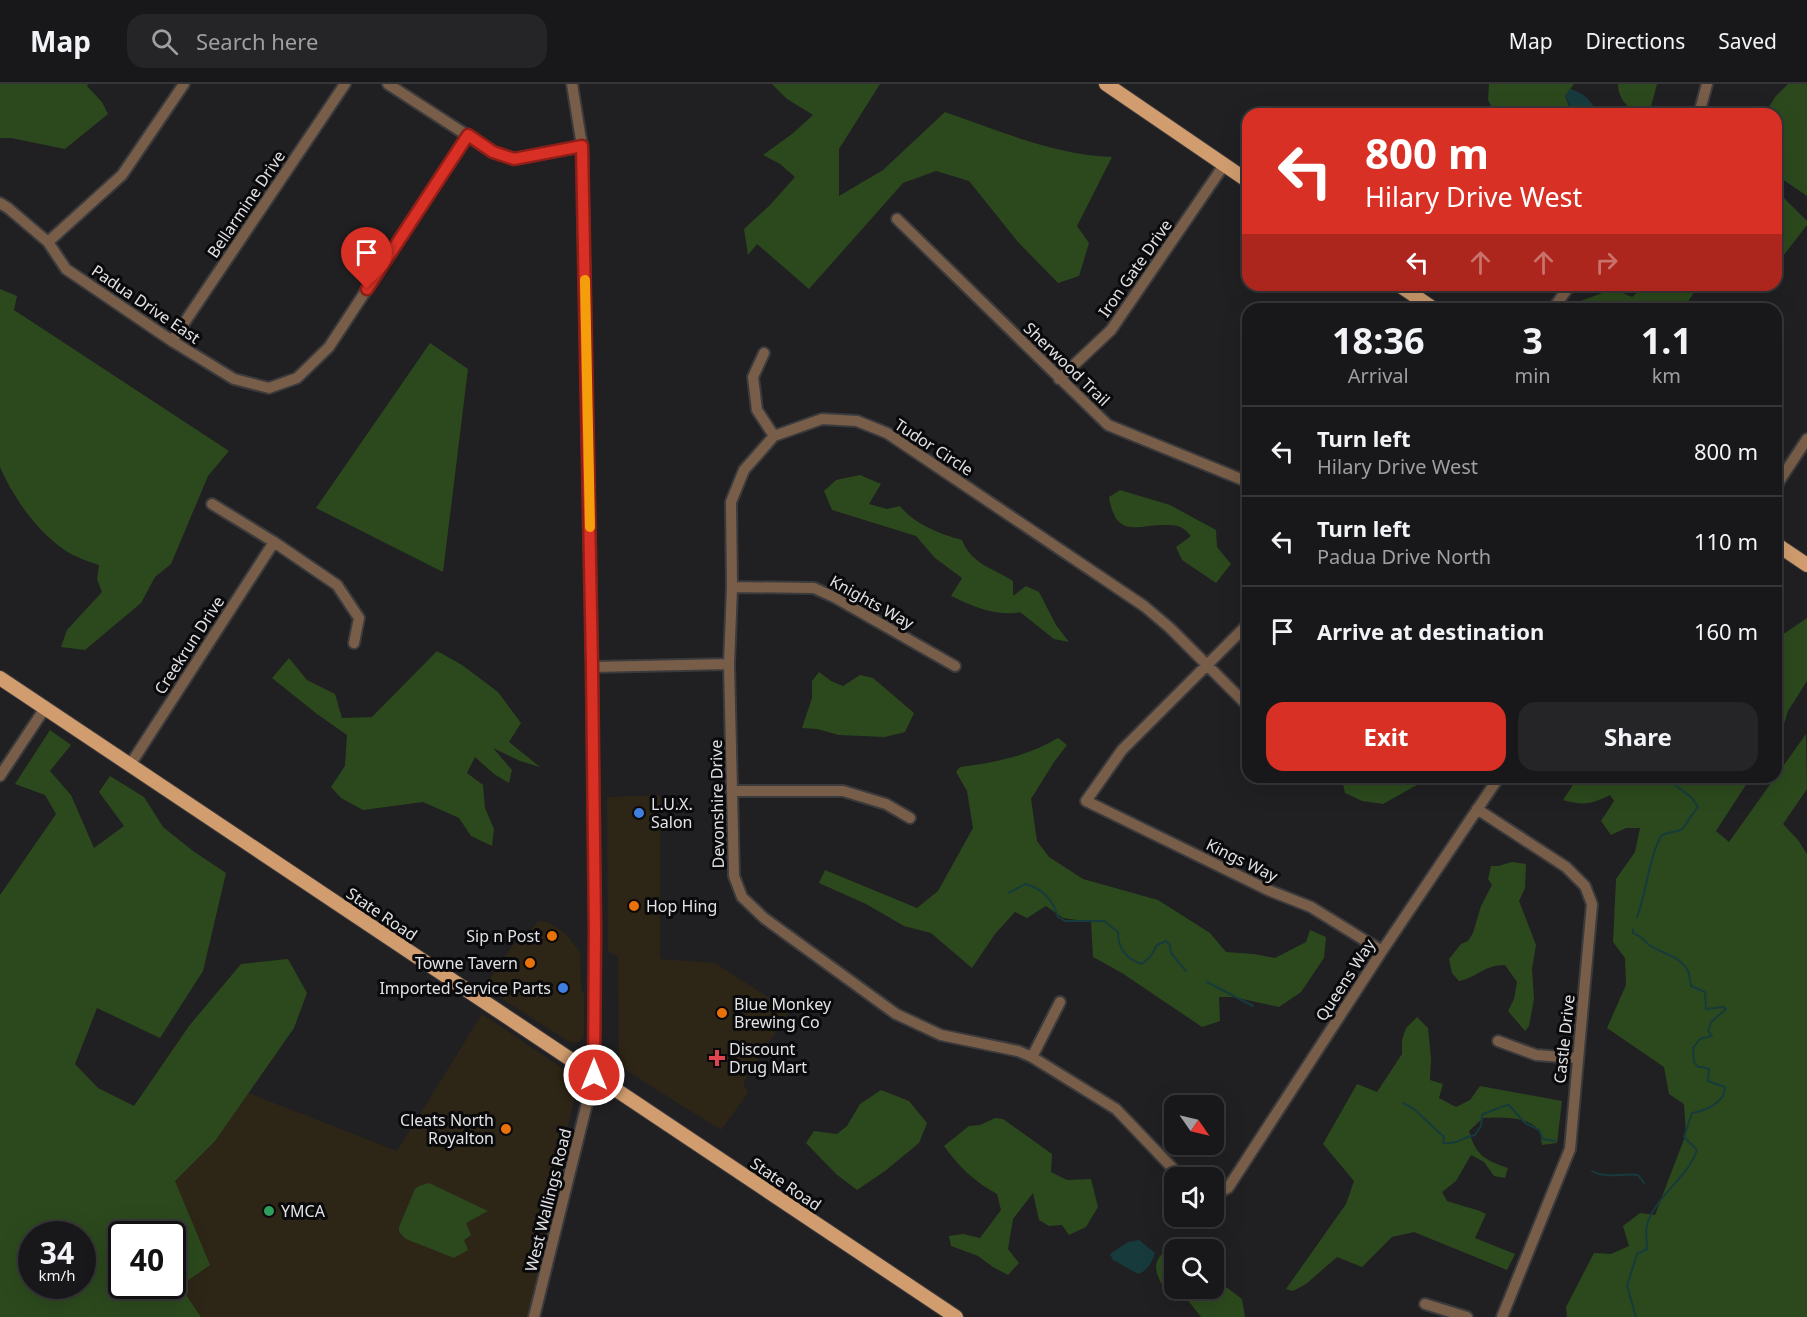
<!DOCTYPE html>
<html lang="en">
<head>
<meta charset="utf-8">
<style>
	body { margin:0; font-family:"Noto Sans",sans-serif; background:#252427; color:#f1f3f6; height:100vh; display:flex; flex-direction:column; font-size:22px; white-space:nowrap }
	* { box-sizing:border-box; margin:0 }
	p { font-size:20px; color:#9f9fa2 }
	.icon { flex:none; width:33px; height:33px; fill:none; stroke:currentColor; stroke-width:2; stroke-linecap:round; stroke-linejoin:round }
	.map { position:relative; flex:1; overflow:hidden }
	.details { position:absolute; left:1242px; top:219px; width:540px; height:480px; display:flex; flex-direction:column; background:#18171a; border-radius:18px; box-shadow:0 6px 24px #0002,0 0 0 2px #363639 }
	.details>* { flex:none }
	.top-card { position:absolute; left:1242px; top:24px; width:540px; height:183px; border-radius:18px; box-shadow:0 6px 24px #0002,0 0 0 2px #363639; background:#d93025; color:#fff; overflow:hidden }
	.needle { width:39px; rotate:124deg }
	.controls { position:absolute; left:1164px; top:1011px; display:grid; gap:12px }
	.controls a { display:grid; place-items:center; width:60px; height:60px; border-radius:12px; background:#18171a; box-shadow:0 6px 24px #0002,0 0 0 2px #363639; font-size:30px }
	.speed { position:absolute; left:18px; top:1137px; display:flex; gap:12px; font-size:30px; font-weight:700; text-align:center }
	.speed>* { display:grid; place-content:center; width:78px; height:78px; border-radius:50%; background:#18171a; box-shadow:0 6px 24px #0002,0 0 0 2px #363639; line-height:1 }
	.speed small { font-size:15px; font-weight:400 }
	.speed .limit { border:3px solid #111; border-radius:9px; background:#fff; color:#111 }
	.pin { position:absolute; display:grid; place-items:center; width:51px; height:51px; color:#fff; margin:-62px -26px; border-radius:50% 50% 50% 0; rotate:-45deg; box-shadow:0 0 6px #0007 }
	.pin .icon { rotate:45deg }
	.me { position:absolute; width:66px; margin:-33px; rotate:0deg; stroke-linejoin:round; filter:drop-shadow(0 0 4px #0008) }
	.turn { display:flex; align-items:center; gap:21px; height:126px; padding:0 24px; font-size:27px }
	.turn .icon { width:78px; height:78px; stroke-width:2.5 }
	.turn b { display:block; font-size:42px; line-height:51px }
	.lanes { display:flex; align-items:center; height:57px; padding:0 24px; background:#0003; justify-content:center; gap:30px; direction:ltr }
	.lanes .off { opacity:.35 }
	.eta { display:flex; justify-content:space-evenly; align-items:center; height:102px; text-align:center }
	.eta b { font-size:36px; font-weight:700; line-height:42px }
	.primary-button { display:flex; gap:12px; margin-top:auto; padding:12px 24px }
	.primary-button a { flex:1; height:69px; border-radius:18px; background:#d93025; color:#fff; font-size:24px; font-weight:700; line-height:69px; text-align:center }
	.primary-button a+a { background:#252427; color:#f1f3f6 }
	ul { padding:0; list-style:none }
	li { display:flex; align-items:center; gap:18px; height:90px; padding:0 24px; border-top:2px solid #363639 }
	li div { flex:1 }
	li b { display:block; font-size:22px }
	li em { font-style:normal }
	header { display:flex; align-items:center; gap:36px; box-sizing:border-box; height:84px; padding:0 30px; background:#18171a; border-bottom:2px solid #363639 }
	header strong { font-size:28px }
	nav { display:flex; gap:33px; margin-inline-start:auto; font-size:21px }
	.search { width:420px; height:54px; background:#252427; display:flex; align-items:center; gap:15px; box-sizing:border-box; padding:0 21px; border-radius:18px; color:#9f9fa2; font-size:22px }
	.map>svg:first-child { display:block }
	.commercial { fill:#2d2616 }
	.green { fill:#2c491d; fill-rule:evenodd }
	.water { fill:#173b3c }
	.lines { fill:none; stroke-linecap:round; stroke-linejoin:round }
	.stream { stroke:#173b3c; stroke-width:2 }
	.minor-casing { stroke:#3b3a3d; stroke-width:14 }
	.major-casing { stroke:#3b3a3d; stroke-width:16 }
	.minor { stroke:#785e48; stroke-width:10 }
	.major { stroke:#d19d6e; stroke-width:14 }
	.route-casing { stroke:#8d1f18; stroke-width:15 }
	.route { stroke:#d93025; stroke-width:10 }
	.slow { stroke:#f59e0b; stroke-width:10 }
	.shop-dot { fill:#3f7fe0; stroke:#0a090b; stroke-width:2 }
	.food-dot { fill:#e8710a; stroke:#0a090b; stroke-width:2 }
	.health-dot { fill:#e0444e; stroke:#0a090b; stroke-width:2 }
	.leisure-dot { fill:#2e9e5b; stroke:#0a090b; stroke-width:2 }
	.labels { text-anchor:middle; stroke-width:6; stroke-linejoin:round; paint-order:stroke }
	.street-label { font-size:16px; fill:#e2e2e4; stroke:#0a090b }
	.poi-label { font-size:16px; fill:#e2e2e4; stroke:#0a090b; text-anchor:start }
</style>
</head>
<body>
<header>
<strong>Map</strong>
<div class="search"><svg class="icon" aria-label="search" viewBox="0 0 24 24"><circle cx="10" cy="10" r="6"/><path d="M15 15l6 6"/></svg>Search here</div>
<nav><a>Map</a><a>Directions</a><a>Saved</a></nav>
</header>
<div class="map">
<svg width="1807" height="1233" viewBox="0 0 1807 1233">
	<rect width="100%" height="100%" fill="#201f22"/>
	<path class="commercial" d="M660,711V875L715,879L789,927L743,999L748,1009L721,1046L619,982L618,873L608,867L607,713Z
		M538,837L548,838L566,850L580,868L581,905L584,910V953L579,958L573,959L566,956L484,903L515,858L520,859Z
		M482,930L574,992L577,1002L548,1130H556L530,1233H201L180,1202L175,1097L215,1057L248,1009L397,1067Z"/>
	<path class="green" d="M0,0H88L87,2L102,18L108,30L65,65L11,54H0Z
		M772,0H880L839,65V112L883,86L945,28C1000,47 1054,71 1112,73L1077,142L1089,159L1079,192L1058,199L1018,158L969,97L936,87L903,99L809,205L757,160L748,171L744,145L770,121L795,93L780,80L763,71L792,50L813,31L787,15Z
		M1489,0H1574L1565,12L1572,30H1495L1488,16Z
		M1618,0H1657L1649,30C1632,30 1618,17 1618,0Z
		M1788,0H1807V112L1776,91V30H1765L1775,13Z
		M1776,106L1807,137V141L1776,181Z
		M1646,201H1699L1683,225H1584L1578,218L1613,205L1632,213Z
		M0,205L17,212L14,226L229,367L208,392L171,480L155,493L141,519L85,566L61,563L67,546L102,508L97,495L99,481C90,478 81,475 73,471C41,454 14,415 0,383Z
		M430,259L468,285L443,488L316,424Z
		M860,391L881,400L869,420L887,425L900,422C914,440 940,450 962,456C971,480 993,484 1013,497V512L1026,502L1039,508L1056,541L1069,558L1054,555L1020,528C996,533 972,522 951,512L962,494L935,474L916,452L832,426L824,407L836,396Z
		M1120,406L1170,421L1216,446L1217,463L1231,480L1216,499L1182,476L1176,463L1191,452C1188,449 1184,444 1180,443C1176,441 1170,441 1166,441C1136,441 1116,455 1109,413Z
		M1807,534V597L1788,627L1783,643L1776,654V549L1782,551Z
		M437,567L462,581L498,608L521,639L509,658L540,683L520,677L493,664L512,686L509,699L494,690L475,673L467,689L483,701L485,724L494,745L492,762L471,752L459,734L423,718L363,726L341,714L331,703L345,682L347,651L317,630L272,594L289,574L307,596L335,610L342,634L372,633Z
		M819,588L831,597L843,602L860,591L873,594L914,629L905,648L885,653L839,651L817,645L802,644L812,614V597Z
		M50,646L71,661L50,687L71,711L94,764L124,742L99,708L110,692L144,713L163,743L193,767L226,789L203,887L160,954L97,924L75,980L98,1004L134,1022L189,942L241,880L288,875L307,909L294,944L215,1057L175,1097L210,1181L180,1202L201,1233H0V811L56,730L45,711L15,700ZM32,1150H82V1202H32ZM122,1150H172V1202H122Z
		M1806,650L1807,705L1783,740L1798,756L1807,770V1233H1567L1566,1223L1594,1169L1611,1170L1629,1162L1623,1142L1640,1129L1655,1131L1686,1050L1684,1020L1669,1010L1664,983L1607,944L1626,901L1625,874L1613,858L1616,795L1635,768L1640,744H1626L1611,751L1601,737L1614,717L1610,711C1592,720 1583,722 1563,716L1578,693H1751L1716,747L1729,758Z
		M1058,654L1067,661L1054,678L1031,715L1037,757L1049,773L1083,795L1158,816L1210,849L1226,868L1254,870L1275,874L1306,858L1310,846L1326,853L1324,874L1301,908L1279,923L1233,913H1219L1220,937L1202,943L1122,889L1093,873L1091,838L1063,834L1046,822L1027,834L1015,828L995,850L972,884L931,849L904,842L866,820L819,799L825,786L917,824L938,807L973,744L967,707L956,688L960,683C994,679 1028,672 1058,654Z
		M1372,693H1431L1383,720L1362,717L1345,709L1343,700Z
		M1512,778L1526,780L1525,804L1519,817L1536,861L1532,885L1534,915L1529,942L1525,947L1508,927L1514,915L1517,898L1505,881C1483,881 1479,893 1459,897L1452,889L1449,875L1461,860L1468,857L1473,849L1481,822L1492,801L1488,795L1491,782H1498Z
		M1417,933L1428,944L1431,974L1430,996L1443,1000L1439,1014L1456,1023L1470,1016L1480,1002L1562,1017L1557,1059L1542,1061C1541,1056 1541,1050 1539,1047C1529,1032 1499,1033 1483,1034L1469,1047C1476,1072 1485,1076 1508,1084L1505,1094L1494,1092L1484,1078L1471,1071L1456,1097L1442,1108L1447,1117L1480,1127L1486,1130L1475,1154L1515,1170L1507,1186L1414,1148L1392,1153L1362,1183L1337,1173L1306,1200L1293,1207L1286,1205L1346,1120L1354,1097L1323,1060L1357,1000L1377,1008L1402,970V956L1406,944Z
		M881,1006L909,1017L927,1039L919,1059L885,1087L857,1106L836,1090L806,1059L814,1047L837,1050L847,1042L860,1020Z
		M995,1034L1003,1035L1052,1070L1051,1088L1067,1096L1091,1095L1098,1123L1086,1143L1069,1151L1062,1141L1049,1142L1039,1136L1033,1109L1013,1135L1008,1165L1019,1179L1008,1191L993,1183L978,1172L951,1162L949,1152L963,1150L980,1154L1001,1126L997,1110C975,1098 959,1083 944,1062L969,1042L980,1041Z
		M429,1099L488,1127L466,1139L471,1151L464,1156L468,1166L454,1174L406,1155L399,1148V1143L415,1105L419,1102Z
		M1171,1160L1185,1165L1174,1166V1201L1161,1199C1151,1179 1157,1175 1171,1160Z
		M1214,1194L1242,1215L1245,1233H1201L1179,1205L1214,1204Z"/>
	<path class="water" d="M1570,5C1582,8 1594,17 1596,30H1574L1565,12Z
		M1139,1156L1155,1169C1152,1179 1147,1187 1138,1190L1113,1176L1110,1170L1128,1158Z"/>
	<g class="lines">
		<path class="stream" d="M1009,809L1025,800C1042,804 1053,816 1058,833L1065,837H1104L1118,848C1118,865 1126,875 1142,880L1151,872L1157,861L1166,857L1170,861L1171,869L1186,887
			M1637,833C1647,807 1648,777 1661,752C1668,748 1674,748 1681,746C1683,746 1694,727 1698,723L1692,714L1665,693
			M1633,845V849C1642,852 1642,855 1648,860C1661,870 1680,871 1688,887C1690,891 1690,897 1691,902L1705,908L1706,925L1723,923L1726,925L1711,938L1708,947L1712,952L1700,955L1693,964L1694,978L1698,983H1702L1709,985L1708,997L1725,1003C1726,1018 1705,1027 1692,1029L1684,1053L1697,1066C1688,1094 1655,1112 1647,1141C1645,1149 1647,1157 1647,1165L1637,1170L1627,1202L1636,1233
			M1207,898L1253,922
			M1403,1019L1414,1025L1444,1053L1443,1059C1458,1061 1462,1053 1475,1051L1481,1042L1482,1031C1485,1029 1505,1021 1509,1021L1525,1039L1539,1046L1543,1055L1555,1057
			M1592,1087C1606,1095 1621,1089 1638,1091L1644,1099"/>
		<defs>
			<path id="minor" d="M388,0L493,68L514,75L582,62
				M1699,30L1707,0
				M0,119L8,124L48,158L66,185L172,257L234,295L269,304L297,294L329,263L468,51
				M897,135L1108,341L1248,398
				M48,158L122,91L184,0
				M1553,225L1570,201
				M172,257L345,0
				M764,269L753,293L757,326L774,352
				M1059,295L1111,246L1224,81
				M1776,402L1807,355
				M212,420L274,458L337,501L359,534L354,559
				M732,503L814,504L834,513L955,582
				M1248,540L1122,666L1086,717L1268,806L1311,823L1382,867
				M592,583L729,580
				M130,681L274,458
				M0,692L45,624
				M732,707H843L886,720L910,734
				M1477,725L1566,783L1585,802L1592,820L1570,1065L1502,1233
				M1498,957L1536,971L1577,974
				M1032,973L1060,918
				M1182,1094L1116,1025L1032,973L1018,967L941,951L896,930L764,834L742,813L734,792L729,580L732,503L731,418L744,386L774,352L822,335L857,337L887,349L1144,522L1170,544L1248,622
				M1214,1110L1228,1104L1382,867L1499,693
				M1425,1220L1467,1233
				M534,1233L594,991L595,846L592,583L582,62L572,0"/>
			<path id="major" d="M1106,0L1248,97
				M1399,201L1434,225
				M1776,460L1807,481
				M0,594L956,1233"/>
		</defs>
		<use href="#minor" class="minor-casing"/>
		<use href="#major" class="major-casing"/>
		<use href="#minor" class="minor"/>
		<use href="#major" class="major"/>
	</g>
	<g class="lines">
		<defs>
			<path id="route" d="M367,205L468,51L493,68L514,75L582,62L592,583L595,846L594,991"/>
		</defs>
		<use href="#route" class="route-casing"/>
		<use href="#route" class="route"/>
		<path class="slow" d="M585,196L590,443"/>
	</g>
	<g class="shop-dot">
		<circle cx="639" cy="729" r="6"/>
		<circle cx="563" cy="904" r="6"/>
	</g>
	<g class="food-dot">
		<circle cx="634" cy="822" r="6"/>
		<circle cx="552" cy="852" r="6"/>
		<circle cx="530" cy="879" r="6"/>
		<circle cx="722" cy="929" r="6"/>
		<circle cx="506" cy="1045" r="6"/>
	</g>
	<path class="health-dot" d="M714 965h6v6h6v6h-6v6h-6v-6h-6v-6h6z"/>
	<circle class="leisure-dot" cx="269" cy="1127" r="6"/>
	<g class="labels">
		<g class="street-label">
			<text transform="translate(246 120) rotate(-56)" y="6">Bellarmine Drive</text>
			<text transform="translate(1135 184) rotate(-55)" y="6">Iron Gate Drive</text>
			<text transform="translate(146 220) rotate(34)" y="6">Padua Drive East</text>
			<text transform="translate(1067 280) rotate(44)" y="6">Sherwood Trail</text>
			<text transform="translate(934 363) rotate(33)" y="6">Tudor Circle</text>
			<text transform="translate(872 518) rotate(29)" y="6">Knights Way</text>
			<text transform="translate(189 561) rotate(-57)" y="6">Creekrun Drive</text>
			<text transform="translate(717 720) rotate(-91)" y="6">Devonshire Drive</text>
			<text transform="translate(1242 776) rotate(26)" y="6">Kings Way</text>
			<text transform="translate(382 830) rotate(34)" y="6">State Road</text>
			<text transform="translate(1345 896) rotate(-57)" y="6">Queens Way</text>
			<text transform="translate(1564 955) rotate(-84)" y="6">Castle Drive</text>
			<text transform="translate(786 1100) rotate(34)" y="6">State Road</text>
			<text transform="translate(548 1116) rotate(-76)" y="6">West Wallings Road</text>
		</g>
		<g class="poi-label">
			<text x="651" y="726">L.U.X.<tspan x="651" dy="18">Salon</tspan></text>
			<text x="646" y="828">Hop Hing</text>
			<text x="540" y="858" text-anchor="end">Sip n Post</text>
			<text x="518" y="885" text-anchor="end">Towne Tavern</text>
			<text x="551" y="910" text-anchor="end">Imported Service Parts</text>
			<text x="734" y="926">Blue Monkey<tspan x="734" dy="18">Brewing Co</tspan></text>
			<text x="729" y="971">Discount<tspan x="729" dy="18">Drug Mart</tspan></text>
			<text x="494" y="1042" text-anchor="end">Cleats North<tspan x="494" dy="18">Royalton</tspan></text>
			<text x="281" y="1133">YMCA</text>
		</g>
	</g>
</svg>
<div class="controls">
<a><svg class="needle" viewBox="-14 -14 28 28"><path d="M0-13l5 13h-10z" fill="#e53935"/><path d="M0 13l5-13h-10z" fill="#9f9fa2"/></svg></a>
<a><svg class="icon" aria-label="sound" viewBox="0 0 24 24"><path d="M4 9h4l5-4v14l-5-4H4zM17 9q2 3 0 6"/></svg></a>
<a><svg class="icon" aria-label="search" viewBox="0 0 24 24"><circle cx="10" cy="10" r="6"/><path d="M15 15l6 6"/></svg></a>
</div>
<div class="speed"><div>34<small>km/h</small></div><div class="limit">40</div></div>
<div class="pin" style="left:367px;top:205px;background:#d93025"><svg class="icon" aria-label="arrive" viewBox="0 0 24 24"><path d="M6 21V4h12l-3 4 3 4H6"/></svg></div>
<svg class="me" style="left:594px;top:991px" viewBox="-20 -20 40 40"><circle r="17" fill="#d93025" stroke="#fff" stroke-width="3"/><path d="M0-11L8 9 0 5-8 9z" fill="#fff"/></svg>
<div class="top-card">
<div class="turn"><svg class="icon" aria-label="left" viewBox="0 0 24 24"><path d="M17 20v-9H6M10 6l-5 5 5 5"/></svg><div><b>800 m</b>Hilary Drive West</div></div>
<div class="lanes"><svg class="icon" aria-label="left" viewBox="0 0 24 24"><path d="M17 20v-9H6M10 6l-5 5 5 5"/></svg><svg class="icon off" aria-label="ahead" viewBox="0 0 24 24"><path d="M12 20V5M6 11l6-6 6 6"/></svg><svg class="icon off" aria-label="ahead" viewBox="0 0 24 24"><path d="M12 20V5M6 11l6-6 6 6"/></svg><svg class="icon off" aria-label="right" viewBox="0 0 24 24"><path d="M7 20v-9h11M14 6l5 5-5 5"/></svg></div>
</div>
<section class="details">
<div class="eta">
<div><b>18:36</b><p>Arrival</p></div>
<div><b>3</b><p>min</p></div>
<div><b>1.1</b><p>km</p></div>
</div>
<ul>
<li><svg class="icon" aria-label="left" viewBox="0 0 24 24"><path d="M17 20v-9H6M10 6l-5 5 5 5"/></svg><div><b>Turn left</b><p>Hilary Drive West</p></div><em>800 m</em></li>
<li><svg class="icon" aria-label="left" viewBox="0 0 24 24"><path d="M17 20v-9H6M10 6l-5 5 5 5"/></svg><div><b>Turn left</b><p>Padua Drive North</p></div><em>110 m</em></li>
<li><svg class="icon" aria-label="arrive" viewBox="0 0 24 24"><path d="M6 21V4h12l-3 4 3 4H6"/></svg><div><b>Arrive at destination</b></div><em>160 m</em></li>
</ul>
<div class="primary-button"><a>Exit</a><a>Share</a></div>
</section>
</div>
</body>
</html>
